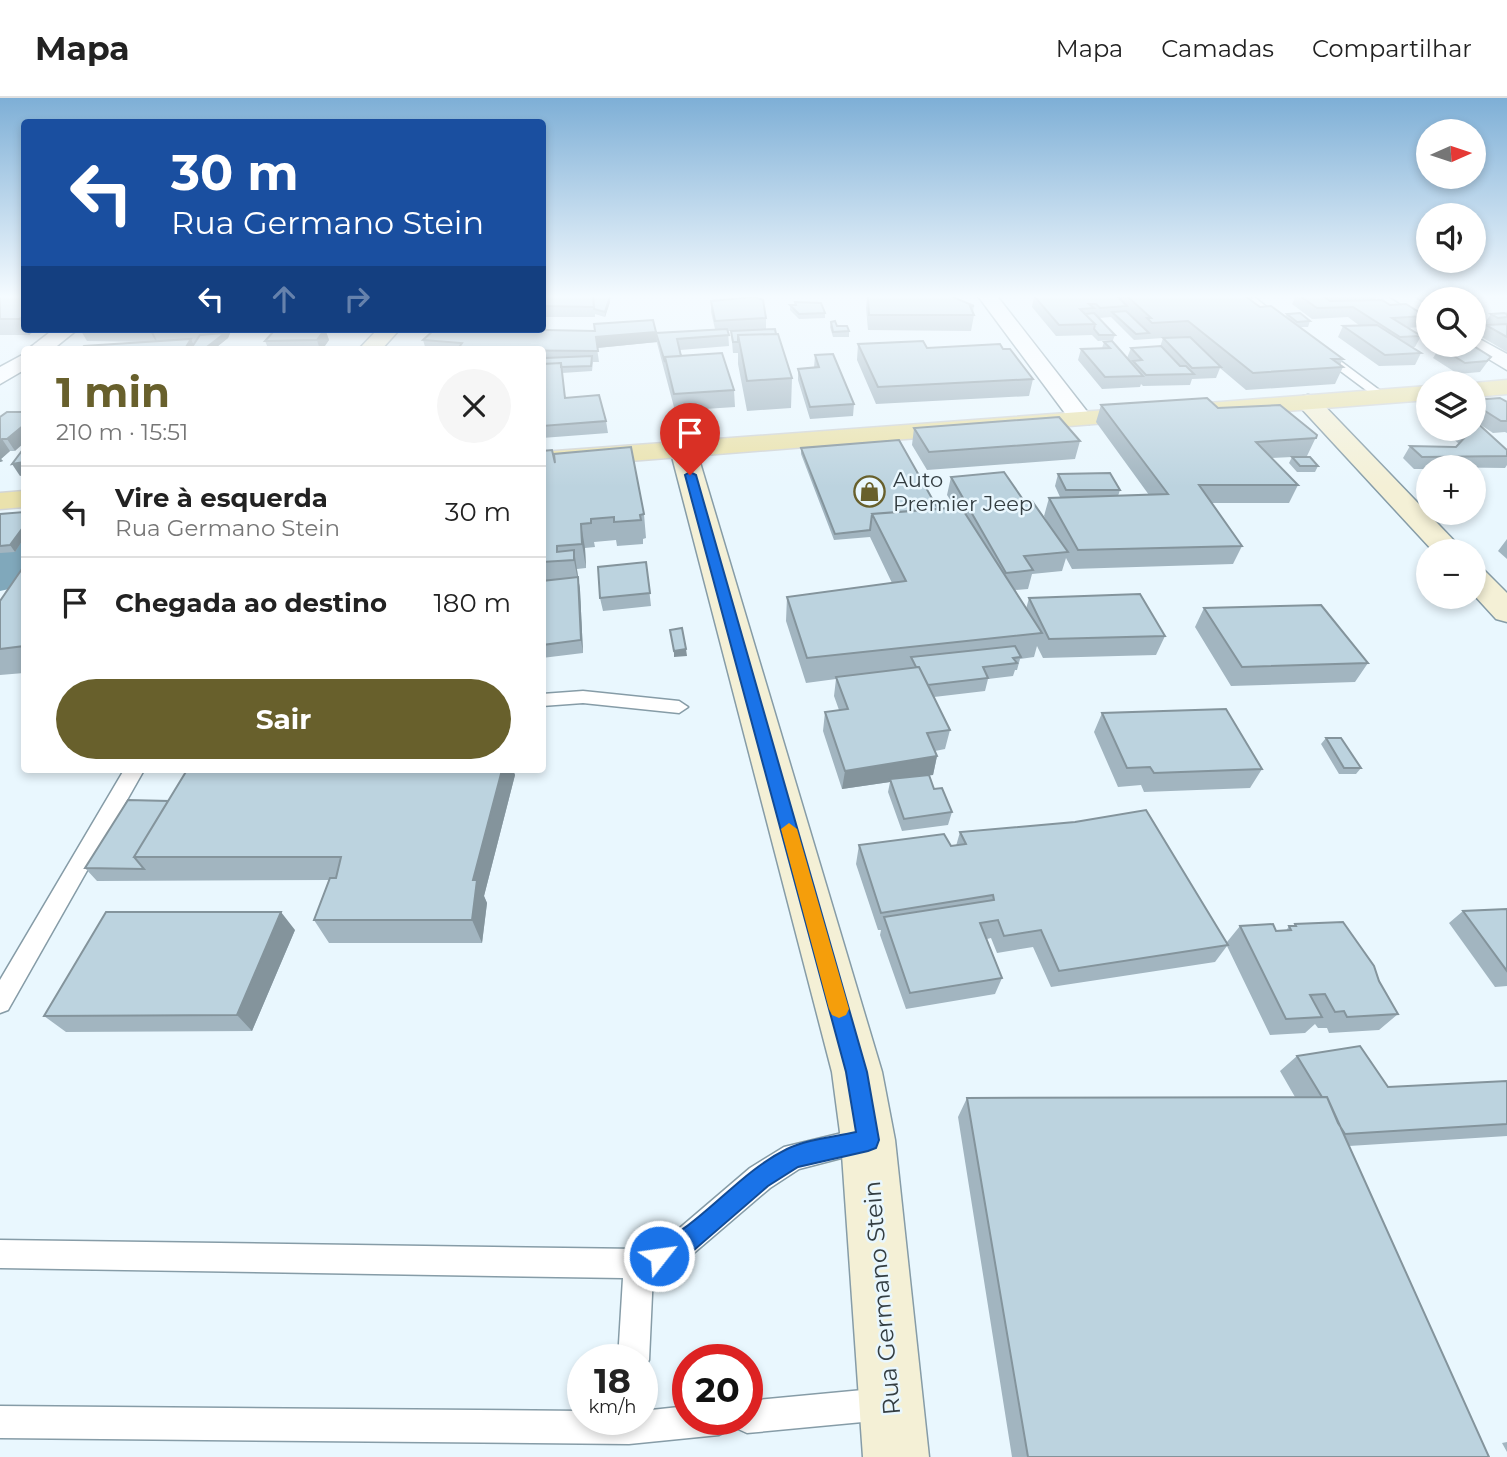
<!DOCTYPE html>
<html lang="pt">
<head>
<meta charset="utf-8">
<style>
	body { margin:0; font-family:Montserrat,sans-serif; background:#f6f6f6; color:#222; height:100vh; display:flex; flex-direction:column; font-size:26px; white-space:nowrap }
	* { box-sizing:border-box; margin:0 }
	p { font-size:23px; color:#767676 }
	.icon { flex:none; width:38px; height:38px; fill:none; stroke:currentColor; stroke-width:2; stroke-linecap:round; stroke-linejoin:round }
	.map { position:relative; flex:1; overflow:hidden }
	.details { position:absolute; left:21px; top:248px; width:525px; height:427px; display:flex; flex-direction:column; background:#fff; border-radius:7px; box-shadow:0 4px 10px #0003 }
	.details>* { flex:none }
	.guide { position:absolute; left:21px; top:21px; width:525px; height:214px; border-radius:7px; box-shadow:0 4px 10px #0003; background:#1a4fa0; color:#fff; overflow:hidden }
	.needle { width:46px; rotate:87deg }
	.buttons { position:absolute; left:1416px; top:21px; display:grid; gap:14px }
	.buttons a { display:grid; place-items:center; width:70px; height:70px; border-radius:50%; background:#fff; box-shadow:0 4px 10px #0003; font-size:35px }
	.speed { position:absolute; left:567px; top:1246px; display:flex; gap:14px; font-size:35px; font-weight:700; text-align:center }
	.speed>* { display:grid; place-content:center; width:91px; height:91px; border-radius:50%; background:#fff; box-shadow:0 4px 10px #0003; line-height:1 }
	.speed small { font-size:18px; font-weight:400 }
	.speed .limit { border:10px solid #d22; background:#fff; color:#111 }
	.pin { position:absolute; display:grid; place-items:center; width:60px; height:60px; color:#fff; margin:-72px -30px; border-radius:50% 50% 50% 0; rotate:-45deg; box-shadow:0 0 7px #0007 }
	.pin .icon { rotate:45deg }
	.me { position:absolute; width:77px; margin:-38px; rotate:60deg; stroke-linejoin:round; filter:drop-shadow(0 0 5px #0008) }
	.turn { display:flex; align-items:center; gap:24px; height:147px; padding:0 35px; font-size:32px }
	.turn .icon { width:91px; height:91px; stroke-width:2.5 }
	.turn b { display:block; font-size:49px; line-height:60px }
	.lanes { display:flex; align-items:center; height:66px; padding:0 35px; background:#0003; justify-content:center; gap:35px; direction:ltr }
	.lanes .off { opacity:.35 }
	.round { display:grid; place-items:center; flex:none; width:74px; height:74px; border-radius:37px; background:#f6f6f6 }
	.headline { display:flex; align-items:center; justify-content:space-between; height:119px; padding:0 35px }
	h1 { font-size:42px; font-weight:700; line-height:52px; color:#68602c }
	.button { display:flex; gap:14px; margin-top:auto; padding:14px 35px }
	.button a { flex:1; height:80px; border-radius:42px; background:#68602c; color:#fff; font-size:28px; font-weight:700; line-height:80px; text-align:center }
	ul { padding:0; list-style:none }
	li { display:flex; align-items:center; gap:21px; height:91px; padding:0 35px; border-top:2px solid #e0e0e0 }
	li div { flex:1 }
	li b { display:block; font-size:26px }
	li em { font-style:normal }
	header { display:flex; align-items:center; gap:42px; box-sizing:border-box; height:98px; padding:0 35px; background:#fff; border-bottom:2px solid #e0e0e0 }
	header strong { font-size:33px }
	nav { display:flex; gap:38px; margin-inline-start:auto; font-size:24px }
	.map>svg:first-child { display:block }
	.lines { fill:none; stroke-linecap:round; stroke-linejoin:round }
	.river { fill:#80a8bb; fill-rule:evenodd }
	.lane-casing { stroke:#869ca7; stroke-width:3 }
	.street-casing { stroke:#869ca7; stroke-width:3 }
	.secondary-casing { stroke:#869ca7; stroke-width:3 }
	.primary-casing { stroke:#d2d5d5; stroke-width:3 }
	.lane { fill:#fff; fill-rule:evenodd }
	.street { fill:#fff; fill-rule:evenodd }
	.secondary { fill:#f4f0d6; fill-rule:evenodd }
	.primary { fill:#eae2ac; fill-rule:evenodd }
	.wall { fill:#a2b5c0 }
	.shaded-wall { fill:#84949c }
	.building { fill:#bcd3df; stroke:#84949c; stroke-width:2 }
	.route { fill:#1a73e8; stroke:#114b97; stroke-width:2 }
	.slow { fill:#f59e0b }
	.labels { text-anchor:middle; stroke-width:5; stroke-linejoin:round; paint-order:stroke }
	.far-poi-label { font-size:21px; fill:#343e42; stroke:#e9f7fe; text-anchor:start }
	.street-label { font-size:24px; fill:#343e42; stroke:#e9f7fe }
</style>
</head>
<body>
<header>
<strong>Mapa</strong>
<nav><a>Mapa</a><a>Camadas</a><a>Compartilhar</a></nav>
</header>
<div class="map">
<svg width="1507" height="1359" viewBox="0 0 1507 1359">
	<rect width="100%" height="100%" fill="#e9f7fe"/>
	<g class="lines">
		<path class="river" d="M24,438V482L18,489L0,493V449L7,443Z"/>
		<defs>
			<path id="lane" d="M1242,198H1253L1284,223L1275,225Z
				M1319,253H1327L1386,297V301H1378L1319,257Z
				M583,593L679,603L688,609L679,615L583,605L542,608V596Z
				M124,672H144L8,912L0,915V882Z
				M867,1029L876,1033L880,1042L876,1051L799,1071L770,1090L688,1160L653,1175L649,1262L642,1274V1262H618L623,1180L0,1170V1142L639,1151L668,1140L750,1070L784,1049Z
				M884,1290L895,1295L900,1306L895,1317L884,1322L747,1335L736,1330L733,1325L730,1332L719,1337L629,1346L0,1340V1308L583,1313V1321H642V1313L688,1308V1321H747V1303Z"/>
			<path id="street" d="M978,198H997L1089,316L1093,321L1089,326H1073Z
				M1389,198H1412L1428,208V223Z
				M54,231H78L52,252H27Z
				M1474,238L1507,256V272L1467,248L1474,247Z
				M24,256V272L0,286V269Z"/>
			<path id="secondary" d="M378,231H400L381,252H358Z
				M1308,297L1316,299L1464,453H1433L1300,309L1296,304L1300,299Z
				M683,343L692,346L696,351L882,974L895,1042L929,1359H863L841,1042L832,974L670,351L674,346Z
				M1474,470L1485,473L1507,495V524L1496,521L1474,497Z"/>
			<path id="primary" d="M1507,282V296L1474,299V285Z
				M1428,288V302L1208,319L1200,317L1196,312L1200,307L1208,305Z
				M1148,309L1156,311L1160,316L1156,321L542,370V354Z
				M24,393V409L0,411V395Z"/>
		</defs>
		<use href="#lane" class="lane-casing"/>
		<use href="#street" class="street-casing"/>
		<use href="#secondary" class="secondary-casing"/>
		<use href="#primary" class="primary-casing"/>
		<use href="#lane" class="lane"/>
		<use href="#street" class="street"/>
		<use href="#secondary" class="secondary"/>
		<use href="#primary" class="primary"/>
	</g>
	<path class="wall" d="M0,198H24V231H37L29,237H0Z
		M542,198L610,204L605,219L595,216V214V219H546L542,224Z
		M867,198H951L974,208L973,214L974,217L971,233L868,232L866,210Z
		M1034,198H1253L1252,203L1260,209L1285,219L1287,216L1310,223L1308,229H1299L1343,261L1340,267L1343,269L1335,286L1246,292L1220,270L1216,280L1192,281L1190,287L1143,288L1141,286L1140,289L1102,291L1078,262L1081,251L1102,250L1104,244L1127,260L1131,250L1160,249L1163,240L1134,242L1111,219L1099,220L1115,237L1113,242L1098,243L1092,237L1056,238L1032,209Z
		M1293,198H1377L1375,202L1425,218L1420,229L1407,230L1421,238L1415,249H1412L1421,255L1415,267L1379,268L1338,239L1343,228H1360L1348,219L1312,221L1292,206L1295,200Z
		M711,203L766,220V231L792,280L791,310L747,313L738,266V255H733L731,233H728L729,248L680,252L681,258L734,292L735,309L675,313L657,245L656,235L715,231L711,214Z
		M795,204L825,215V220L799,221L790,212V207H795Z
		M1507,213V254L1480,238L1486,227L1484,226L1491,216L1506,215Z
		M831,224L837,228L849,233V239H833L830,229Z
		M83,231H230L231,233L228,240L213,252H80L149,244L87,243L81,233Z
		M264,231H286L285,233L325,231L329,242L322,252H239L268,250L265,243L274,233H264Z
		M329,231H349L346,233L329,232Z
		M435,231H476L491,233L493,231H538L537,232L656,234L657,244L597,250L599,264H593L592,273L562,275L565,300L606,323L608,335L542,340V266H544V263H542V252H426L423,242Z
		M858,246L927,250L1003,251L1033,281L1029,298L876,306L857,262Z
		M1447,247H1472L1491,259L1480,274L1458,276L1433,260L1440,249L1446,248Z
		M815,257L854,306L853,318L810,321L798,282V271L814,270Z
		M1474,302L1507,304V335L1505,334L1493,335L1475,323L1507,352V367L1505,370L1428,369V371H1414L1403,360L1410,348L1456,349L1459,346L1443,331H1474Z
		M1101,307L1218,310L1317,337L1307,358L1293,359L1318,368L1315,374H1297L1289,365L1292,359L1272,360L1298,387L1289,405H1212L1242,448L1233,466L1072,471L1066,460L1062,473L1032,476L1028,491L1015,492L1026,511L1029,500L1165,538L1156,557L1043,560L1037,548L1034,559L1020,561L1017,572H1015L1013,578L988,581L985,593L934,599L950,632L945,651L935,653L937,658L933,677H929L934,691L952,714L948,727L902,733L888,694L890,684L842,691L823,633L825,614L839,612L834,598L836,581L806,585L786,523L787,499L892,485L870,439L834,442L801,356V350L938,411L955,409L947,397L951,379L1024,403L1049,427L1044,418L1049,400L1060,399L1055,388L1058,376L1120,392L1118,398L1149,397L1096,324Z
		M0,319L15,353H10L1,361L3,363L0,364Z
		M914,330L1080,343L1075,361L927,372L912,347Z
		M542,353L555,365L644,416L646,440L643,441V446L617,448L616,442L594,444L595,449L585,450L586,470L577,471L580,492L583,555L542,560Z
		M24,414V440L15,454L0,455V416Z
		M1507,441V461L1498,453Z
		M646,464L651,508L603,513L600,500Z
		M24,468V575L0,577V503Z
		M1204,510L1368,565L1355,584L1231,588L1195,529Z
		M1102,615L1262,671L1250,690L1144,694L1141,687L1118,689L1094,634Z
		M1326,640L1361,670L1356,676H1339L1321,646Z
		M187,672H513L515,677L484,798L487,805L482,845H329L314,822L329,782L97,783L85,770L168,703Z
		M960,734L1227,844L1240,828L1276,833H1286L1289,828H1293L1295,826L1379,883L1398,916L1379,932L1329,935L1327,930H1318L1315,926L1305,935L1270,937L1227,848L1215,864L1051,889L1033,849L997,855L991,840L987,841L1002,880L995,896L906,911L880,837L881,832H878L856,766L859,747L951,748H956Z
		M1507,811V888L1495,889L1449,825L1463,813Z
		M295,832L252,933L66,934L44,918Z
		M1297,958L1388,989L1507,983V1038L1349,1048L1489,1359H1012L958,1019L967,1000L1295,999L1280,973Z
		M1507,1344V1354L1502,1345Z"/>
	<path class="shaded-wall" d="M610,198V204L605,219V214Z
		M544,208L546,219L542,224V211Z
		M24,218V229L19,221Z
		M25,231H37L29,237Z
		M153,231H171L153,234L157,243L156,244L150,233Z
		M223,231H230L231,233L228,240L213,252H203L225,235Z
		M325,231L329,242L322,252H320L317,242Z
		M656,234L657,244L597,250L596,239Z
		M191,241L196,252H187L186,249Z
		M24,327V345L15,353L7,341Z
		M2,341L10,353L1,361L3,363L0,364V343Z
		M24,364V377L20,378L12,366Z
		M581,426L585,450L586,470L582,446Z
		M24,428V440L15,454L10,447Z
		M574,452L580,492L583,555L581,542L578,483L574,462Z
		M686,551L687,558L674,559V553Z
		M937,658L933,677L891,683L890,681V684L842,691L845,673Z
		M502,672H513L515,677L484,798L487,805L482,845L472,822L473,782Z
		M281,814L295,832L252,933L237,917Z"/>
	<path class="building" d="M0,198H24V218L19,221H0Z
		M542,198H593L594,209L544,208L542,211Z
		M593,198H610L605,214L594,211Z
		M868,198H951L974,208H970L974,217H869Z
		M1034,198H1117L1127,208L1100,210L1096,206H1089L1094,210L1080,211L1095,226L1059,227Z
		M1127,198H1245L1260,209L1271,208L1343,261H1332L1343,269L1253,275L1188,223L1152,225L1147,220H1151Z
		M1300,198H1323L1330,203L1382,202L1390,207L1406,206L1425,218L1392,220L1421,238L1400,239L1353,209L1317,210Z
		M755,199L763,202L766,220L715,223L711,203Z
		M795,204L821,205L825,215L799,216L790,207H796Z
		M1126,213L1149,235L1136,236L1112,214Z
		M1094,215L1115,237H1099L1094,231L1095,226L1085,216Z
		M1300,215L1310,223L1297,224L1287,216Z
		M1504,215L1507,216V219L1498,220L1491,216Z
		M653,222L656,234L596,239L598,253L457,252L462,245L423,242L435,231H473L491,233L493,231L595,233L594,226Z
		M835,223L837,228H847L849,233L833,234L831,224Z
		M1507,226V239L1486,227Z
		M1377,227L1421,255L1385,257L1343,228Z
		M83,231H153L150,233H81Z
		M157,231H202L153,234Z
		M325,231L317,242L265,243L274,233Z
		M727,231L729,237L677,241L681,258L665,259V264L656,235Z
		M775,231L776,236L738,237V244H733L731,233Z
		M225,235L203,252H190L200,237Z
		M778,236L792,280L747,283L738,237Z
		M1190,239L1221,269L1192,270L1163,240Z
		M191,241L186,249L145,252H80L84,248Z
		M923,243L927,250L1000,246L1003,251H1010L1033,281L878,289L858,246Z
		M1112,243L1143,278L1105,279L1081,251L1110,250L1104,244Z
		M1454,247H1472L1491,259L1487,263L1465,265L1440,249L1456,248Z
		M1161,248L1180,268H1186L1194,276L1146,277L1133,263L1142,262L1131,250Z
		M244,249L286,251L284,252H239Z
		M722,255L734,292L674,296L665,259Z
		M833,256L854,306L810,309L798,271L819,269L815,257Z
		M592,258L591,268L561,269V265L544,266L545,260Z
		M561,265L565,300L599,297L606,323L542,328V266Z
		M1207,300L1218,310L1280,307L1317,337L1316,340L1256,344L1298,387H1199L1242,448L1078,452L1049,400L1168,396L1101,307Z
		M1500,300L1507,304V323H1501L1474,306V302Z
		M7,314H24V327L7,341H2L0,343V319Z
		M1059,319L1080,343L929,354L914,330Z
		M1474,322L1507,352V358L1422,359L1410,348L1456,349L1468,336L1463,331H1474Z
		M899,342L938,411L872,416L870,432L835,436L801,350Z
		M631,349L644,416L640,417L641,422L614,424V419L591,421V425L581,426L582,446L557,448V454L574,452V462L542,464V353L552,352L555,365L554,356Z
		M24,350V364L12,366Z
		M1292,359H1310L1318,368H1300Z
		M1004,374L1024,403H1032L1068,454L1024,458L1033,472L1006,475L951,379Z
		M1110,375L1120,392H1066L1058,376Z
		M961,409L1042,535L807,560L787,499L906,483L872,416Z
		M24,414V428L10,447L0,448V416Z
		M646,464L650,495L600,500L598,469Z
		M24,468V548L0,551V503Z
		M578,479L581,542L542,547V483Z
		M1140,496L1165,538L1049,541L1029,500Z
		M1321,507L1368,565L1242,569L1204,510Z
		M682,530L686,551L674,553L670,532Z
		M1015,548L1021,559L1013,560L1017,565L983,569L988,580L928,587L919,569H916L911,559Z
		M919,569L950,632L927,635L937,658L845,673L825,614L848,611L836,579Z
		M1226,611L1262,671L1154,675L1150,669L1127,670L1102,615Z
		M1326,640H1341L1361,670H1344Z
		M187,672H502L473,782H477L472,822H314L330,780H336L341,759H134Z
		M929,677L934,691L942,690L952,714L904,721L890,681Z
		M128,702L168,703L134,759L144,771L85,770Z
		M1146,712L1228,847L1059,873L1041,832L1004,838L998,822L980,825L1002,880L910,895L884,819L994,802L993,797L881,815L859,747L944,736L951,748L966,746L960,734L1075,724Z
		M1507,811V873L1463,813Z
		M106,814H281L237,917L44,918Z
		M1343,824L1374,868L1379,883L1398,916L1347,919L1344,913L1335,914L1325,896L1310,897L1322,919L1286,921L1240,828L1273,826L1276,833L1291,832L1289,828H1296L1295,826Z
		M1360,948L1388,989L1507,983V1026L1345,1036L1338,1025L1327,999H1322L1297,958Z
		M1327,999L1489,1359H1028L967,1000Z"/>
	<linearGradient id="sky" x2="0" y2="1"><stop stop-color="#7eafd6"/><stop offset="0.51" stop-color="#f5fbff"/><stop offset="1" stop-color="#f5fbff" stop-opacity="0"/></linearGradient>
	<rect width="1507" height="389" fill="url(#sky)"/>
	<path class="route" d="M690,374L696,377L867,974L879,1042L876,1050L868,1053L798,1069L768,1088L686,1159L659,1170L650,1167L647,1158L650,1150C702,1128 736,1076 787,1051C807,1041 834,1039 856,1034L846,974L685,377Z"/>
	<path class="slow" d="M789,725L797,731L849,911L846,917L839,920L832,917L829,911L781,731Z"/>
	<defs>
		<symbol id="shop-ring" viewBox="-11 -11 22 22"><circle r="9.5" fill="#e9f7fe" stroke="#68602c" stroke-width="1.5"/><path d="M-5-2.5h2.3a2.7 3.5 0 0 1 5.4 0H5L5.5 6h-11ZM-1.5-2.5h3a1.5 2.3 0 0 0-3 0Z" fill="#68602c"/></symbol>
	</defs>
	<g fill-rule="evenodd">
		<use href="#shop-ring" x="852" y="376" width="35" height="35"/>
	</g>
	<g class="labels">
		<g class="far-poi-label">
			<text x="893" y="389">Auto<tspan x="893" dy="24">Premier Jeep</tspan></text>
		</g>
		<g class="street-label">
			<text transform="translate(882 1200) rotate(-95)" y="8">Rua Germano Stein</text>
		</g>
	</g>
</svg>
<div class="buttons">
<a><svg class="needle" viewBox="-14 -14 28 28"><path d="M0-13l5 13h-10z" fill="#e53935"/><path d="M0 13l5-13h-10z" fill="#767676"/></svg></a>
<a><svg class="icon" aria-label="sound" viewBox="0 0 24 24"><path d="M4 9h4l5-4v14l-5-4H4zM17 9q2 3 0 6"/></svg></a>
<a><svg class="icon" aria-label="search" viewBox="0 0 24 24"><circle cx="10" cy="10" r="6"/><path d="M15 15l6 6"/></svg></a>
<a><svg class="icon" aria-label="layers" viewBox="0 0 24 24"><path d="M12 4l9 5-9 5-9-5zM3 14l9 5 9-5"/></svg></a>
<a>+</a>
<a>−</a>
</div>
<div class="speed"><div>18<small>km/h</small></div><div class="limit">20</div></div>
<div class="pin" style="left:690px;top:377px;background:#d93025"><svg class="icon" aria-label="arrive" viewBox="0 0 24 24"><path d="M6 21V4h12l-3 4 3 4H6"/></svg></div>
<svg class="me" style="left:659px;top:1158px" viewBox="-20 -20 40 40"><circle r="17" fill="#1a73e8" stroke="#fff" stroke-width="3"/><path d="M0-11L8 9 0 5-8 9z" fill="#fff"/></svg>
<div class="guide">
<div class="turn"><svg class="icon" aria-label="left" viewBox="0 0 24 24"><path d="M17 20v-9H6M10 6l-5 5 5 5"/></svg><div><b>30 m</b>Rua Germano Stein</div></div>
<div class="lanes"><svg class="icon" aria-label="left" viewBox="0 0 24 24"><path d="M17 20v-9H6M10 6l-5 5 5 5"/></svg><svg class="icon off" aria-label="ahead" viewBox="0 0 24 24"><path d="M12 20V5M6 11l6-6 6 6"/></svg><svg class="icon off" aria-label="right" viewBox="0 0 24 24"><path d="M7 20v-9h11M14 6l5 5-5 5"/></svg></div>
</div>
<section class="details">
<div class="headline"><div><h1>1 min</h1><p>210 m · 15:51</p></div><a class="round"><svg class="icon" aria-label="close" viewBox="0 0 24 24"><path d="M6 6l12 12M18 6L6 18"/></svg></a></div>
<ul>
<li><svg class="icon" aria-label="left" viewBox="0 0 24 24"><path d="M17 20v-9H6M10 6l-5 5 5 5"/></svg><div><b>Vire à esquerda</b><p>Rua Germano Stein</p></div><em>30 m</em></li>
<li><svg class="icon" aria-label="arrive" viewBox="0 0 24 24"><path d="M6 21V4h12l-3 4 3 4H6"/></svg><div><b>Chegada ao destino</b></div><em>180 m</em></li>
</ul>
<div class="button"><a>Sair</a></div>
</section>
</div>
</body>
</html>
